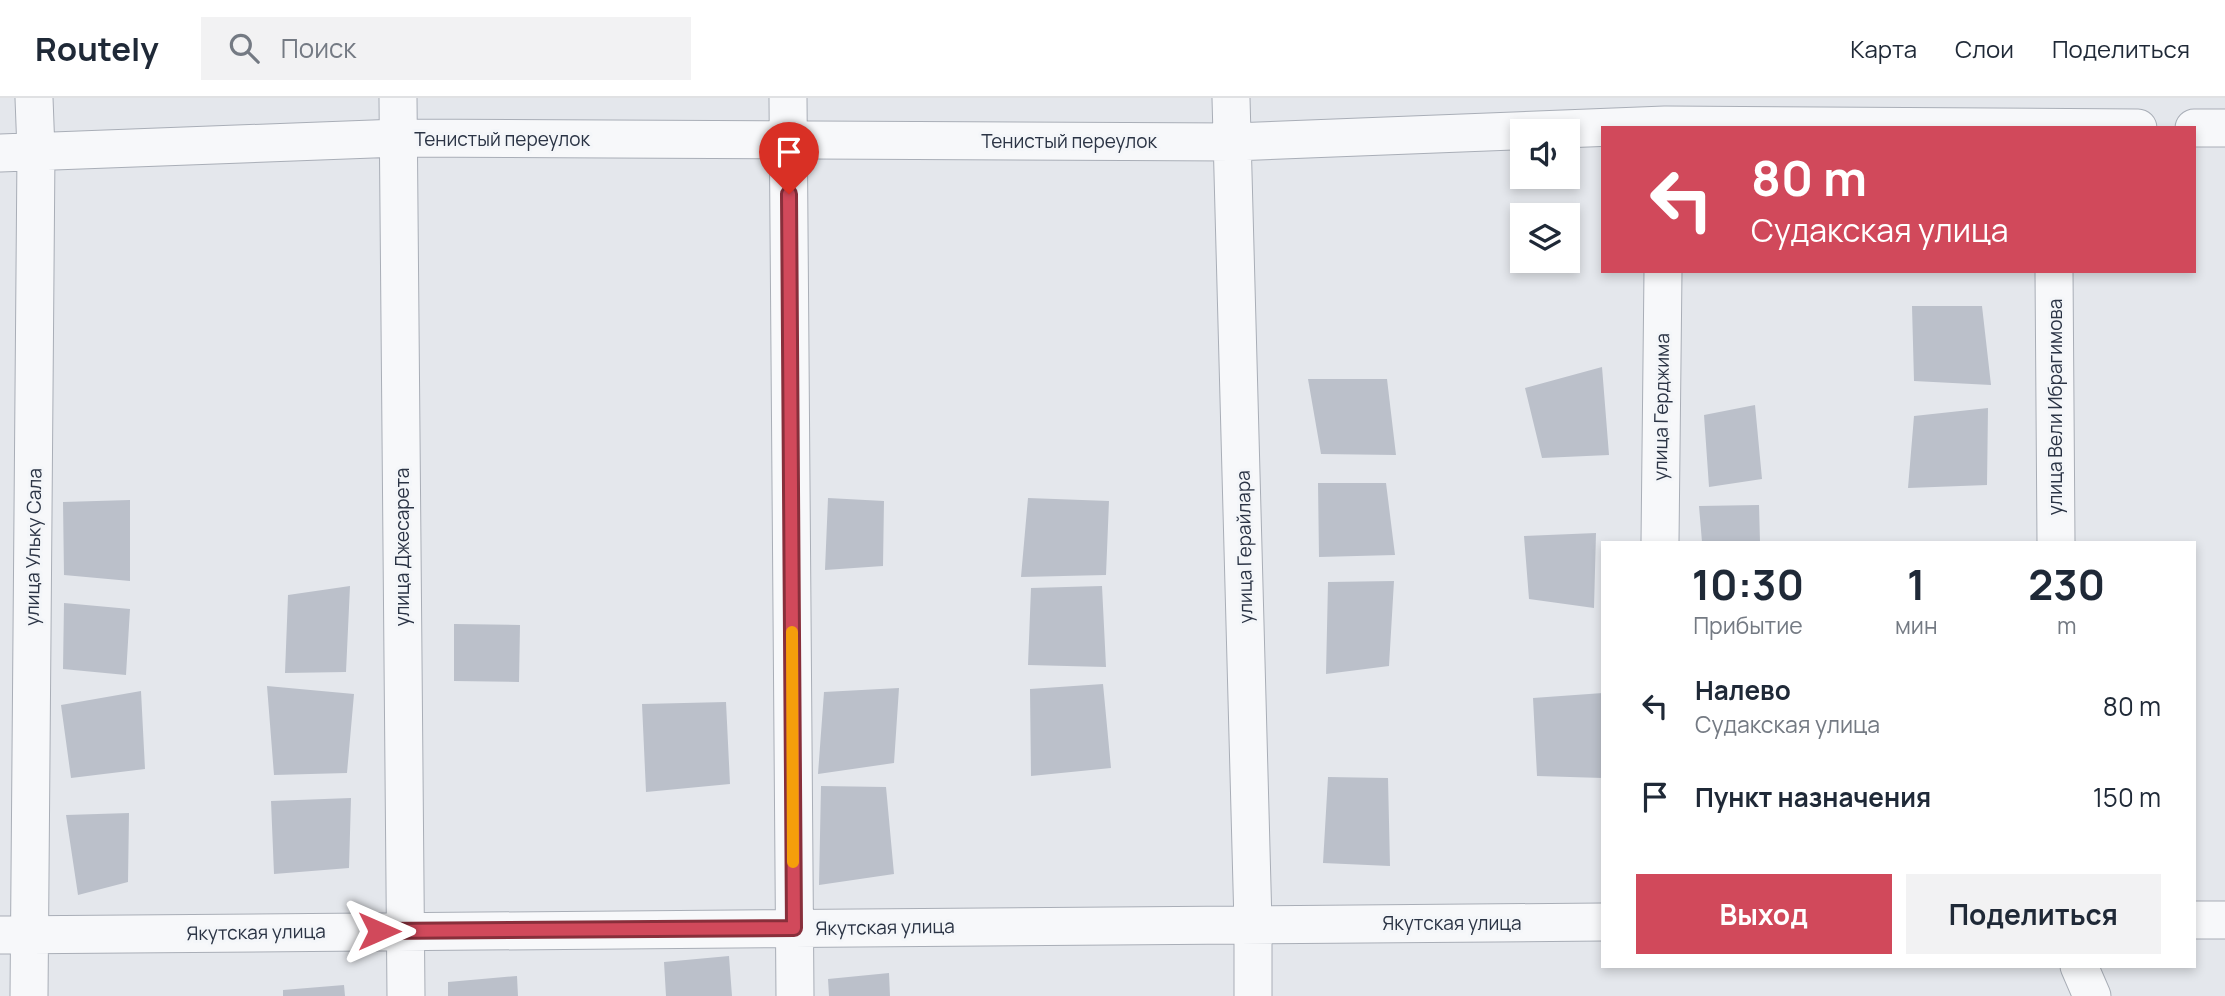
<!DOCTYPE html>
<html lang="ru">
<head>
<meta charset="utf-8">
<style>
	body { margin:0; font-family:Manrope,sans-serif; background:#f2f2f3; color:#1f2937; height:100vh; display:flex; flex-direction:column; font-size:26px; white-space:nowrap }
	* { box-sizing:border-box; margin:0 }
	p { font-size:23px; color:#747a83 }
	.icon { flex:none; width:38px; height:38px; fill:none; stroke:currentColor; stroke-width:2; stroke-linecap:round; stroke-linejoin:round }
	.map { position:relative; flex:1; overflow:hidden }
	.drawer { position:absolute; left:1601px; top:443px; width:595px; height:427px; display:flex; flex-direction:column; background:#fff; border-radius:0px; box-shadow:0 4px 10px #0003 }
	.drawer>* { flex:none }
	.banner { position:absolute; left:1601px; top:28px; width:595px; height:147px; border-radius:0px; box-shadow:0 4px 10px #0003; background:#d1495b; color:#fff; overflow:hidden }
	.tools { position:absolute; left:1510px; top:21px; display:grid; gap:14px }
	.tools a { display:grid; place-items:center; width:70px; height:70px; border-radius:0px; background:#fff; box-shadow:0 4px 10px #0003; font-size:35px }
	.pin { position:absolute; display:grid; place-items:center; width:60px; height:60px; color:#fff; margin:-72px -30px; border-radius:50% 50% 50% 0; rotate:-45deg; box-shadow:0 0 7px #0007 }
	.pin .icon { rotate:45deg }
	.me { position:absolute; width:77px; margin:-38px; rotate:90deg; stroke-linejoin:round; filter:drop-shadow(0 0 5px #0008) }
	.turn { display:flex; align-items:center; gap:24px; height:147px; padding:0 35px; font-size:32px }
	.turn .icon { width:91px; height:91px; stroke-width:2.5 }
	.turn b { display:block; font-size:49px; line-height:60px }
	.eta { display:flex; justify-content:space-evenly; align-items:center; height:119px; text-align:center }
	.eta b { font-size:42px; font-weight:700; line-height:49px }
	.cta { display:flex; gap:14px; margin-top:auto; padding:14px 35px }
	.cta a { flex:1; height:80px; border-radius:0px; background:#d1495b; color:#fff; font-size:28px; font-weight:700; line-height:80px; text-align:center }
	.cta a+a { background:#f2f2f3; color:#1f2937 }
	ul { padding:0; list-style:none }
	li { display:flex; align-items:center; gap:21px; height:91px; padding:0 35px }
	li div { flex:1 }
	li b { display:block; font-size:26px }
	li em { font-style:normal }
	header { display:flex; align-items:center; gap:42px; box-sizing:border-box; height:98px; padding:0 35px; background:#fff; border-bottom:2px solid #e0e1e3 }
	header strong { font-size:33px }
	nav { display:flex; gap:38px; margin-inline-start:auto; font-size:24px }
	.search { width:490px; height:63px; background:#f2f2f3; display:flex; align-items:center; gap:18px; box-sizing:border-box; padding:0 24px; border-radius:0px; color:#747a83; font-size:26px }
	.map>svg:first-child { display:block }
	.building { fill:#bbc0ca }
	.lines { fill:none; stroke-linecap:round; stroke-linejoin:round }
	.street-casing { stroke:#a9aeb7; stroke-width:39 }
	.street { stroke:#f7f8fa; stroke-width:37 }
	.route-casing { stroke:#882f3b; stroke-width:18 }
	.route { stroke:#d1495b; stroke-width:12 }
	.slow { stroke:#f59e0b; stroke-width:12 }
	.labels { text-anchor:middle; stroke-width:6; stroke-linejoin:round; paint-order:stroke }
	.street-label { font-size:19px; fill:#2b3445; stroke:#f4f6f9 }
</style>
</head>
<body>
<header>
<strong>Routely</strong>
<div class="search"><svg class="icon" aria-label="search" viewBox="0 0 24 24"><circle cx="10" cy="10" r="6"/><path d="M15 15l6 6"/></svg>Поиск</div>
<nav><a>Карта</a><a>Слои</a><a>Поделиться</a></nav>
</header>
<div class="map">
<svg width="2225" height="898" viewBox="0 0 2225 898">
	<rect width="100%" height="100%" fill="#e4e7ec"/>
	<path class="building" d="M1912,208H1982L1991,287L1914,283Z
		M1602,269L1609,357L1542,360L1525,290Z
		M1308,281H1387L1396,357L1321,356Z
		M1755,307L1762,381L1709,389L1704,317Z
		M1988,310L1987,387L1908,390L1914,318Z
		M1318,385H1386L1395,457L1319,459Z
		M828,400L884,403L883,468L825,472Z
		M1028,400L1109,403L1106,477L1021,479Z
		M130,402V483L64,477L63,404Z
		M1759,407L1760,444H1702L1699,408Z
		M1596,435L1594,510L1529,501L1524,438Z
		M1394,483L1389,568L1326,576L1328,484Z
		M350,488L346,574L285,575L288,497Z
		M1102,488L1106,569L1028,567L1031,490Z
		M64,505L130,511L126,577L63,571Z
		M454,526L520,527L519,584L454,583Z
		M1103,586L1111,670L1031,678L1030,591Z
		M267,588L354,596L347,675L274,677Z
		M899,590L894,665L818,676L824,594Z
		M141,593L145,671L71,680L61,607Z
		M1603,595V680L1537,678L1533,600Z
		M726,604L730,686L646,694L642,606Z
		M1328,679L1388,680L1390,768L1323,765Z
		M821,688L886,689L894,776L819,787Z
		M351,700L349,770L274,776L271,703Z
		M129,715L128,784L78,797L66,717Z
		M729,858L732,898H666L664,864Z
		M889,875L890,898H829L828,881Z
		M517,878L518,898H448V884Z
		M344,887L345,898H283V892Z"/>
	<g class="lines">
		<defs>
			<path id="street" d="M398,0L406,898
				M788,0L795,898
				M1231,0L1253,826V898
				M2194,30H2225
				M0,55L399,40L1233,44L1665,27L2138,30
				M2054,173L2056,444
				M1660,444L1663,173
				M2194,822H2225
				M0,837L1603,824
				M2079,868L2092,898
				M29,898L36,53L34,0"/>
		</defs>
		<use href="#street" class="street-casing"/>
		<use href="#street" class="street"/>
	</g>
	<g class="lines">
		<defs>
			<path id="route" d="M379,833L794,830L789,96"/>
		</defs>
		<use href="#route" class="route-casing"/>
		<use href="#route" class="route"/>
		<path class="slow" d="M792,534L793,764"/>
	</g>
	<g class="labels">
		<g class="street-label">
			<text x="502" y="48">Тенистый переулок</text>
			<text x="1069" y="50">Тенистый переулок</text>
			<text transform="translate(1661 309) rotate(-89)" y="7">улица Герджима</text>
			<text transform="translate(2055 309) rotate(-90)" y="7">улица Вели Ибрагимова</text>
			<text transform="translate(33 449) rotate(-89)" y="7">улица Ульку Сала</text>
			<text transform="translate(402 449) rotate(-90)" y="7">улица Джесарета</text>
			<text transform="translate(1244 449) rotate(-91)" y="7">улица Герайлара</text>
			<text x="1452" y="832">Якутская улица</text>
			<text transform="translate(885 829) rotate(-1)" y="7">Якутская улица</text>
			<text transform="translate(256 834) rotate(-1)" y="7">Якутская улица</text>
		</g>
	</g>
</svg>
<div class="tools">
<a><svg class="icon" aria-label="sound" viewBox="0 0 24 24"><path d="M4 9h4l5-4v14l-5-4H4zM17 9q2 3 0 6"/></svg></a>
<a><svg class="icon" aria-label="layers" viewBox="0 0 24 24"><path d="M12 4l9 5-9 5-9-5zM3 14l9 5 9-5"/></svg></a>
</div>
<div class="pin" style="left:789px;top:96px;background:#d93025"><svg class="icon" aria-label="arrive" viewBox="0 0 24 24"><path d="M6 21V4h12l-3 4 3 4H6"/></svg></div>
<svg class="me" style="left:379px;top:833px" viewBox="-20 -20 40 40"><path d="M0-17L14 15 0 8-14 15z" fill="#d1495b" stroke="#fff" stroke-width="4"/></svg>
<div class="banner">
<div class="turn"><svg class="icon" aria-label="left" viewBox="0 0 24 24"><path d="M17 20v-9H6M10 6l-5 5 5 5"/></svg><div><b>80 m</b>Судакская улица</div></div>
</div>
<section class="drawer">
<div class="eta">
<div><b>10:30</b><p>Прибытие</p></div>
<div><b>1</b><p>мин</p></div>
<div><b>230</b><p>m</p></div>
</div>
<ul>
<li><svg class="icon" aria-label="left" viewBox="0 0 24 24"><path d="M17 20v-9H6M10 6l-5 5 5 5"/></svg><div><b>Налево</b><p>Судакская улица</p></div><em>80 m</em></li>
<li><svg class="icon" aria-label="arrive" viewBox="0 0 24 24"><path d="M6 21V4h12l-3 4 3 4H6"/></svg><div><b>Пункт назначения</b></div><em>150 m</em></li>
</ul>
<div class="cta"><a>Выход</a><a>Поделиться</a></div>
</section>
</div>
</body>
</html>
